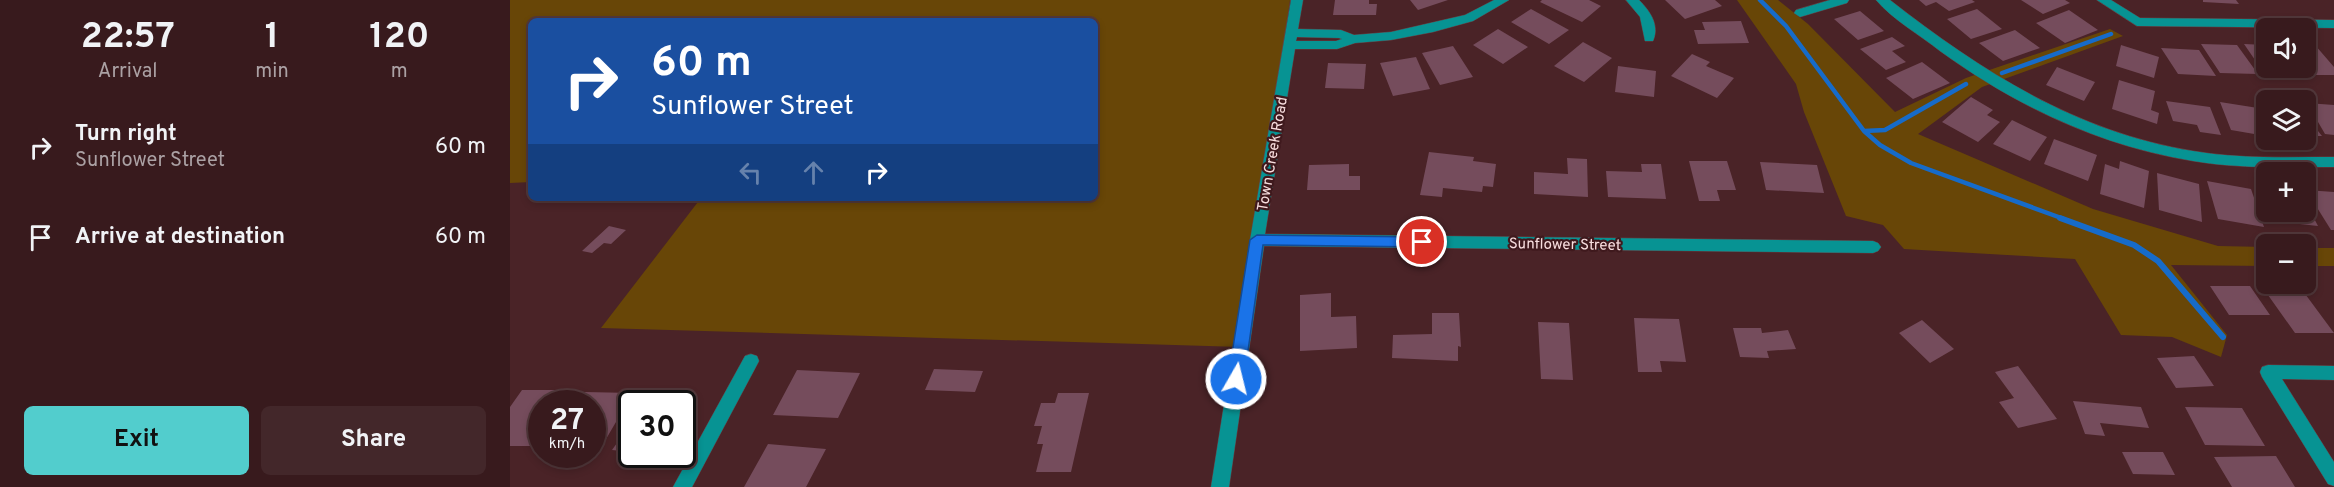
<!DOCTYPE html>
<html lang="en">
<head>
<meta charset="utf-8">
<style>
	body { margin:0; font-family:Overpass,sans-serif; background:#43272a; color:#f1f3f6; height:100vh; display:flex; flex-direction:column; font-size:22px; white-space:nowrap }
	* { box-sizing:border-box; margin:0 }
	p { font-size:20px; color:#aba1a4 }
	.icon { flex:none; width:33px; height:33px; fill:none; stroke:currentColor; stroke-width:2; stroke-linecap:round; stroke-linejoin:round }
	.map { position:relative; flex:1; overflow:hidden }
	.side { display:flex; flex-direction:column; background:#381a1d; width:510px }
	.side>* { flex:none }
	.top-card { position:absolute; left:18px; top:18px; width:570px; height:183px; border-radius:9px; box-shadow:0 3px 9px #0003,0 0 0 2px #52383b; background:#1a4fa0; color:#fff; overflow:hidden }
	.controls { position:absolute; left:1746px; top:18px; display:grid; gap:12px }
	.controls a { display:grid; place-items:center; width:60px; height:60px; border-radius:9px; background:#381a1d; box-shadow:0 3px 9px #0003,0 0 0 2px #52383b; font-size:30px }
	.speed { position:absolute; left:18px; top:390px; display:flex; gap:12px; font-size:30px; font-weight:700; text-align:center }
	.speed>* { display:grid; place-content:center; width:78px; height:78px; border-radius:50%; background:#381a1d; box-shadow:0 3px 9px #0003,0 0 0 2px #52383b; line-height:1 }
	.speed small { font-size:15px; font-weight:400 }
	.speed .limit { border:3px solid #111; border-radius:9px; background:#fff; color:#111 }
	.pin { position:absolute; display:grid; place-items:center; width:51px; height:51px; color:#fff; margin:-26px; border:3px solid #fff; border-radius:50%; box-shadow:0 2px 6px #0007 }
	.me { position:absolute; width:66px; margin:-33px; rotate:8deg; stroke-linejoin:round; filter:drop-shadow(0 0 4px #0008) }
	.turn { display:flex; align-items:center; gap:21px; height:126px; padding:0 24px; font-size:27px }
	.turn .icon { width:78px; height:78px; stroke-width:2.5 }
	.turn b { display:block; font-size:42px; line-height:51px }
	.lanes { display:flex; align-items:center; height:57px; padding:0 24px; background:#0003; justify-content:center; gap:30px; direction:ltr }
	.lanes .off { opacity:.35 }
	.eta { display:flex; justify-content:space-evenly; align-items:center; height:102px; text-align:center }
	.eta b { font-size:36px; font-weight:700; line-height:42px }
	.cta { display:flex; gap:12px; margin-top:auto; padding:12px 24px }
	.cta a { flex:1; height:69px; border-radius:9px; background:#52cdcd; color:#111; font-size:24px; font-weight:700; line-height:69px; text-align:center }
	.cta a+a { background:#43272a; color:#f1f3f6 }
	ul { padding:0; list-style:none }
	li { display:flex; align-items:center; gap:18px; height:90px; padding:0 24px }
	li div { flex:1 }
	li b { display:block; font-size:22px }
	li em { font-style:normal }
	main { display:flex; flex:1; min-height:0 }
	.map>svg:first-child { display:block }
	.green { fill:#684607 }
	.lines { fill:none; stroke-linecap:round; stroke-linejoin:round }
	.stream-far1 { stroke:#166bc9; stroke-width:4.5 }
	.stream { stroke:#166bc9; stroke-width:6 }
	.building { fill:#754c5c }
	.minor-casing { stroke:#664144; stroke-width:1 }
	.minor { fill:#079393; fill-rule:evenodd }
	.route { fill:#1a73e8; stroke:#114b97; stroke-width:1.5 }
	.labels { text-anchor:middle; stroke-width:4.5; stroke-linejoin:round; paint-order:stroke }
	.street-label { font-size:15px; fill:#f8dedf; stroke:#3f191d }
</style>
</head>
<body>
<main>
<section class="side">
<div class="eta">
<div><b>22:57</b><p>Arrival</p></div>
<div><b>1</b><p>min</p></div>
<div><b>120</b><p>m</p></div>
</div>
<ul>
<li><svg class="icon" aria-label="right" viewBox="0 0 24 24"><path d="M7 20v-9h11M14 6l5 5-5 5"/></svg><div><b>Turn right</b><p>Sunflower Street</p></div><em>60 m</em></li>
<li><svg class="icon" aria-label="arrive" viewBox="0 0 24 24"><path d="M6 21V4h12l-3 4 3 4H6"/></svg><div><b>Arrive at destination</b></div><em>60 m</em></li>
</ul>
<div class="cta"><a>Exit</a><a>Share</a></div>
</section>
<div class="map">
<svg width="1824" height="487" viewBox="0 0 1824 487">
	<rect width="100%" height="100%" fill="#4a2327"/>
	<path class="green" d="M0,0H780L731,347L91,328L191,198H585V21H21V182L0,183Z
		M1227,0H1268L1298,24L1385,112L1456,78L1600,29L1613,36L1472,87L1408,134L1583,209L1708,246L1756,247V266L1661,265L1717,335L1711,357L1662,337L1611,335L1565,259L1394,249L1373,225L1336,216L1294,112L1286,84Z
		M1796,248H1824V266H1796Z"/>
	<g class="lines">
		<path class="stream-far1" d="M1250,0L1276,26L1354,131L1370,145L1401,163L1554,219
			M1492,73L1601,34
			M1354,131L1375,130L1456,84"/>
		<path class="stream" d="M1550,218L1624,245L1648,261L1713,337"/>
	</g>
	<path class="building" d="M825,0H859V4H867L866,15H823Z
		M900,0H938L908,10Z
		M1032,0H1079L1091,6L1072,22L1030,2Z
		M1155,0H1205L1212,6L1175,19Z
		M1409,0H1462L1465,2L1439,11L1426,2L1416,6Z
		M1511,0H1555L1560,3L1533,14Z
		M1693,0H1726L1729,4L1693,2Z
		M1021,9L1059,30L1039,44L1001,22Z
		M1467,9L1492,29L1461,39L1437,19Z
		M1559,10L1588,30L1555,43L1526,23Z
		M1350,11L1374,31L1348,40L1324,19Z
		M1231,21L1239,43L1188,44L1184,30H1195L1192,22Z
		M988,29L1018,47L993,64L963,45Z
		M1505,30L1530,48L1493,61L1469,43Z
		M1382,37L1395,46L1382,51L1396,62L1376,70L1350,49Z
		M1073,42L1102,58L1074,82L1044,66Z
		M1691,44L1727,45L1748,74L1710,73Z
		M1734,44L1756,45V68H1783L1790,77L1756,76Z
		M1611,45L1649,57L1644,78L1606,66Z
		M1796,45H1805L1824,67V75H1800L1793,68H1796Z
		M943,46L963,77L930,85L912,53Z
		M1651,48L1689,50L1706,76L1668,74Z
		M1182,54L1200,62L1196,66L1224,78L1207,98L1161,76Z
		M906,57L920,89L883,96L870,63Z
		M1412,62L1440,83L1403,99L1376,78Z
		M818,63L856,64L854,89L815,88Z
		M1108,66L1146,71L1144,97L1105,92Z
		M1547,67L1585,82L1574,101L1536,85Z
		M1609,80L1645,91L1641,110L1649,113L1647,124L1602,109Z
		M1461,97L1483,110L1477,115L1490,122L1468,142L1432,122Z
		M1656,101L1700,107L1711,135L1690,132L1687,125L1663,121Z
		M1710,102L1748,108L1756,129V136L1721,130Z
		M1797,103L1824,105V135L1815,134Z
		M1796,116L1812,136H1796Z
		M1502,120L1537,137L1520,161L1483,144Z
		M1544,139L1587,155L1578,181L1534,164Z
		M919,152L964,157L963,161L986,164L983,187L973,186L972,192L933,188L932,197L910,195Z
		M1057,158L1077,159L1078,197L1024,194V172L1058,174Z
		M1179,161H1217L1226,190H1207L1210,201H1189Z
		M1610,161L1639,171L1634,208L1590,194L1595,164L1609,169Z
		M1250,162L1307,165L1314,193L1256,190Z
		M839,164V176H850V190H797L799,165Z
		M1131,164H1151L1156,199L1098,197L1096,171L1132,172Z
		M1647,173L1689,184L1692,222L1649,210Z
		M1697,181L1741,189L1754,227L1708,219Z
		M1745,188L1756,189V209Z
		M1796,190L1824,192V230H1821Z
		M1796,203L1808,226L1762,221L1758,212H1796Z
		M99,226L116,230L101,244L94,243L82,253L72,251Z
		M1700,286H1740L1760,315H1719Z
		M1790,287L1824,333H1785L1753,288Z
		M821,293V317L846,316L847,348L790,351V295Z
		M922,313H949L951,347L948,346V361L882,358L883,335L922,334Z
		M1124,318L1169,319L1176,362L1150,361L1152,372H1128Z
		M1412,320L1444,349L1420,363L1389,333Z
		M1028,322L1059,323L1063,380L1031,379Z
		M1223,328H1251L1252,333L1278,330L1286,349L1257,351L1259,358L1230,357Z
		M1684,356L1704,386L1666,388L1647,358Z
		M1508,366L1547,419L1508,428L1489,402L1504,398L1485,372Z
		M424,369L473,371L465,392L415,390Z
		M287,370L350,373L328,418L263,415Z
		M12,390H59L50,404H32V433L23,446H0V407Z
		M74,392L123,393L89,451H82V404H67Z
		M548,393H579L561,472H526L533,444H527L532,426H524L531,403H545Z
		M142,394L182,398L172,413V404H135Z
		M1563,401L1631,407L1639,428L1590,423L1595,436L1575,434Z
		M1675,407L1732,408L1755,446L1695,445Z
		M122,422V452L102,450Z
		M258,444L316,449L296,487H234Z
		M1612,452H1653L1665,475L1623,474Z
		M1766,456L1785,487H1722L1704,457Z"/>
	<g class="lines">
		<defs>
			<path id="minor" d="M781,0H793L788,29L831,30L844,35L881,32L955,15L984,0H999L963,21L923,32L881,40L845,43L827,49H785L755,234L1363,241L1368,243L1371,247L1368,251L1363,253L754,246L719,487H701L740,240ZM787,37L829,38L832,39L826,41H786Z
				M1116,0H1129C1140,11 1150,25 1143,41H1135L1130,17Z
				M1320,0H1339L1337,3L1290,17L1284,13L1286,10Z
				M1366,0H1380C1471,71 1566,132 1683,151C1729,159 1777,157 1824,157V167C1777,167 1729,169 1683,161C1590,146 1506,106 1430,51C1410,35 1383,20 1366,0Z
				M1587,0H1601L1630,18L1824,20V28L1627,26Z
				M241,354L247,356L249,361L182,487H163L235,356Z
				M1758,365L1824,366V380L1772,379L1824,462V486L1818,484L1752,377L1750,372L1752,367Z"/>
		</defs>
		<use href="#minor" class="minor-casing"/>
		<use href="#minor" class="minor"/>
	</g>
	<path class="route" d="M747,235L912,237L919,242L912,247L753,245L734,379L731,383L726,385L721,383L718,379L740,240Z"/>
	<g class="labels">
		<g class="street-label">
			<text transform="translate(762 154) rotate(-80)" y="5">Town Creek Road</text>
			<text transform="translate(1055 244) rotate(1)" y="5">Sunflower Street</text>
		</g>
	</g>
</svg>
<div class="controls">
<a><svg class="icon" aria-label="sound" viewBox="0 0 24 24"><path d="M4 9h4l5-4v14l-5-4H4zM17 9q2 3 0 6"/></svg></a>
<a><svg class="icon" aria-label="layers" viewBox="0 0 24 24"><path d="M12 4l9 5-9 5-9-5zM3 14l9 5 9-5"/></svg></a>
<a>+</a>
<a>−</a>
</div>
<div class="speed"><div>27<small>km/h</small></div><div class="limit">30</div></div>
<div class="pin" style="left:912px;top:242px;background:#d93025"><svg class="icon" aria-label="arrive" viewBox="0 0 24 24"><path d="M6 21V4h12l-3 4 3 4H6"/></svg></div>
<svg class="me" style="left:726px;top:379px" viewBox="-20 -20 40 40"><circle r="17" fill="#1a73e8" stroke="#fff" stroke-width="3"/><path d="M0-11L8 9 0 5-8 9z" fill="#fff"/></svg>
<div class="top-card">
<div class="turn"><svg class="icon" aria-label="right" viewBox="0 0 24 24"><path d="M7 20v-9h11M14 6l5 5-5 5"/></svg><div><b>60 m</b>Sunflower Street</div></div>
<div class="lanes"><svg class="icon off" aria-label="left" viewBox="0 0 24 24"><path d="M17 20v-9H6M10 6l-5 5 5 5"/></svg><svg class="icon off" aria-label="ahead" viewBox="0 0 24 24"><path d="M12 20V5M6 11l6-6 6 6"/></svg><svg class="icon" aria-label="right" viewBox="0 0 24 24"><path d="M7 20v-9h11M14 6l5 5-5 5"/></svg></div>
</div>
</div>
</main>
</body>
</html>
